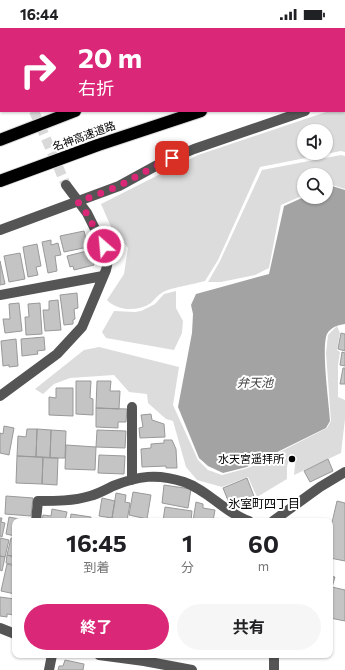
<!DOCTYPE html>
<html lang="ja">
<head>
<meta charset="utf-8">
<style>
	body { margin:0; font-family:Commissioner,"Noto Sans JP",sans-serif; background:#f6f6f6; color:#202124; height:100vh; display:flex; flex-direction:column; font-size:15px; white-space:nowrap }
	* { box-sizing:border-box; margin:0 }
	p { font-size:13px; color:#757577 }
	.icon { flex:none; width:22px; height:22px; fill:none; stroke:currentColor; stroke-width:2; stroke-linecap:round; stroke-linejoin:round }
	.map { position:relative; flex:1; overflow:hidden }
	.details { position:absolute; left:12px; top:490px; width:321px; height:140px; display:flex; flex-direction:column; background:#fff; border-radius:8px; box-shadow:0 1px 3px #0004 }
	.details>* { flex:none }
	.hud { position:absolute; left:0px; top:0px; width:345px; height:84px; box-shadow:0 1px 3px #0004; background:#db2777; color:#fff; overflow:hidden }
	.controls { position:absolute; left:297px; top:96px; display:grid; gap:8px }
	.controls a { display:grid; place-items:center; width:36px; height:36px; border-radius:50%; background:#fff; box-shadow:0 1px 3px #0004; font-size:20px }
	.pin { position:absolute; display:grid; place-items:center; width:34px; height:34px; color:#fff; margin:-17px; border-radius:8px; box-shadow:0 2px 6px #0006 }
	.me { position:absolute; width:44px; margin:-22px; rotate:333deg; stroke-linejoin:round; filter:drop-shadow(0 0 3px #0008) }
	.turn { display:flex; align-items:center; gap:14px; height:84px; padding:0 12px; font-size:18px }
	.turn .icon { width:52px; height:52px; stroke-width:2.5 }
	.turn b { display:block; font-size:28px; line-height:34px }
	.eta { display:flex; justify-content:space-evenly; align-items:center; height:68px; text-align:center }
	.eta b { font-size:24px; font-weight:700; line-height:28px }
	.cta { display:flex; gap:8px; margin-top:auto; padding:8px 12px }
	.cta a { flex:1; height:46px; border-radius:24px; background:#db2777; color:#fff; font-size:16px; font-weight:700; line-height:46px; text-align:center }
	.cta a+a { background:#f6f6f6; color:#202124 }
	.status { display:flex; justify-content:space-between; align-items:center; height:28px; padding:0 20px; background:#fff; direction:ltr }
	.status svg { height:11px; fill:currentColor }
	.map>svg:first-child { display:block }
	.green { fill:#dcdcdc; fill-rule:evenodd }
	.water { fill:#a3a3a3 }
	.building { fill:#c4c4c4; stroke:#999 }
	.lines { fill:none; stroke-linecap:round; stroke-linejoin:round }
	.minor-tunnel { stroke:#d9d9d9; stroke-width:10; stroke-dasharray:10 5; stroke-linecap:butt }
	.highway-casing { stroke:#dbdbdb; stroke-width:14 }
	.minor { stroke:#555; stroke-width:10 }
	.highway { stroke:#000; stroke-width:12 }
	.route { stroke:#db2777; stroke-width:7; stroke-dasharray:0 12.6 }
	.poi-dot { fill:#000; stroke:#fff; stroke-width:1.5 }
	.labels { text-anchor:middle; stroke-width:4; stroke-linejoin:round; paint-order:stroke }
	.street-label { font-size:11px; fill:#000; stroke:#fff }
	.poi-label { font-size:11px; fill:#000; stroke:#fff; text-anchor:end }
	.water-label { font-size:12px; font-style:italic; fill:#444; stroke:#fff }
	.neighbourhood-label { font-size:12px; fill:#000; stroke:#fff }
</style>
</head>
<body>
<div class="status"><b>16:44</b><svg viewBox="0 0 49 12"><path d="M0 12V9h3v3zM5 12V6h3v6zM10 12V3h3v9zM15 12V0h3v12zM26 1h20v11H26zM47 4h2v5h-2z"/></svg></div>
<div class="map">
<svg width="345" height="642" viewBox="0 0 345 642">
	<rect width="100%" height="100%" fill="#fff"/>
	<path class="green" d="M344,78H345V124L341,123L260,139L218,232L205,253C192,257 178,258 165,263C160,265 155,271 151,275C138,284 117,283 107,272L124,246L128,220L112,201L101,176L198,127L329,83H344ZM304,103H326V125H304Z
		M341,127L345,128V161L329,156L326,157V147H304V167L281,177L269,240L255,247L221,254H208L220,233L262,142Z
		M176,263V280L183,293L182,305L174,322L106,310L102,304L114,283L135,284L141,283L155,276L164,266Z
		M337,298L340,305L337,322L340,324L338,337V369L345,372V391L341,425L294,447L296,428L290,426L287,439V451L257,469L248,449L222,459L197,452L186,439L173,393L166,391L148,375L147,366L129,364L114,347L70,350L54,356L43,366L35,361L84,322L99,319L179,339L173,377L198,432L208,442L222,447L248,440L327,400L331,393L326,325L328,307Z"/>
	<path class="water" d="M329,157L345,162V296C338,297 331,299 327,306C321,320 329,375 330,393L326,400L247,439L223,445L208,438L199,430L178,379L192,305L193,286L191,277L196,266L269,246L284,178L304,169H326V158Z"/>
	<path class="building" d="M84,203L88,219L64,224L60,208Z
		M51,212V217L58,215L61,227L55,228L57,243L48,245L42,214Z
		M37,216L41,238L36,239L38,247L28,249L23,219Z
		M91,222L94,237L74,242L73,238L70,239L67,228Z
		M20,225L25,251L9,254L4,228Z
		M0,233L5,256L0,257Z
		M77,265L78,280L74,281L75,291L73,292V296L64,297L60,267Z
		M58,272L61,302L45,303L43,282H49V273Z
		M19,275L22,303L5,305L3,291H10L9,276Z
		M40,275L42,306L26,307L25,289H29L28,276Z
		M341,305L345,306V323L338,321Z
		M44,309L45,322L37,323L38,326L22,328L21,311Z
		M16,311L18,338L9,339V337L3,338L1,313Z
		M342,324L345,325V338L340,337Z
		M343,340H345V356H340Z
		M76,353H91L90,370L93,371V387L76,386Z
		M97,353H111L110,363H120L119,381L96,380Z
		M56,360H73V388L49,387V369L56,370Z
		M96,380L127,381L126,394H118V400L96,399Z
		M151,386L152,392L164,396L165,409L140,410L139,400L143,399L141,387Z
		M4,398L14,400L9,427L0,425V405L3,406Z
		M27,401H37L36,429L17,428L18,408L26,409Z
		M37,401L51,402L50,430L36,429Z
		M51,402L66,403L65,430H50Z
		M97,402L126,403L125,420L96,419Z
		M164,412H172L176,421L177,440H166V438L142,439L141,421L151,420V416L164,415Z
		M66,417L96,419L95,442L65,441Z
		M99,427L125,428L124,446L98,445Z
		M17,428L43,429L42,456L16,455Z
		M43,429L58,430L57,457L42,456Z
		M328,431L333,443L310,454L304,443Z
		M247,450L255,471L240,477L238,472L229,475L223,460Z
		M164,457L191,461L188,480L162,475Z
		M133,464L151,467L147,491L129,487Z
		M116,465L126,467L125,474L130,475L127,493L112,490Z
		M6,468L33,470L31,488L5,486Z
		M102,470L115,473L112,490L99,488Z
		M337,473L345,475V533L330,530V503Z
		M196,474L203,476V480L215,482L213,493H193Z
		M165,479L192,483L191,493H163Z
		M52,481L67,484L65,493H42L43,487L51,488Z
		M71,486L91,489L90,493H70Z
		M9,489L30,493H15V508L6,506Z
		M0,490H2L1,494L5,495L2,509L0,508Z
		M0,510L9,512L5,529L0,528Z
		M11,510L15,511V529L7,527Z
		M7,527L15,529V537L6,535Z
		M0,528L5,529L2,543L0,542Z
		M7,536L15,538V566L1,563Z
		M330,548L335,549L332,559L345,562V593L330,590Z
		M0,569L15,571V587L7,586V589L0,588Z
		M65,632L84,636L83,642H58L59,638H63Z"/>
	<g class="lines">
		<path class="minor-tunnel" d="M34,83L66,157"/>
		<defs>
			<path id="highway" d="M325,1L328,0
				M344,37L345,36
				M0,112L75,83
				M0,153L98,117L201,83"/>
		</defs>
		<use href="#highway" class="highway-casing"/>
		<path class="minor" d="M0,11L1,12
			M344,70L345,69
			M0,202L119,158L161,135L194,121L305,83
			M0,267L103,248
			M0,368L57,326L82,299L106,242L109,229L87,185L66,157
			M132,452V379
			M36,493L38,473C56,473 73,473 90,468C98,466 105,462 113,458C138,448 157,445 184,454C208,462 225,485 249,493
			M273,493L320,459L345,444
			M0,600L15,606
			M99,627L144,633L192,642
			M274,627V642
			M49,642L52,627"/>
		<use href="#highway" class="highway"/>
	</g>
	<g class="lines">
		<path class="route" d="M104,218L87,186L78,174L119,158L161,135L172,130"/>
	</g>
	<circle class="poi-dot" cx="292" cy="431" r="4"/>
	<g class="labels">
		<g class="street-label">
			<text transform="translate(84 108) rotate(-20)" y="4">名神高速道路</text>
		</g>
		<g class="poi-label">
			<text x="284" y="435">水天宮遥拝所</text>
		</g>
		<g class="water-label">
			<text x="255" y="359">弁天池</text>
		</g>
		<g class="neighbourhood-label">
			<text x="264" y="480">氷室町四丁目</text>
		</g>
	</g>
</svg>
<div class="controls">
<a><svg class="icon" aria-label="sound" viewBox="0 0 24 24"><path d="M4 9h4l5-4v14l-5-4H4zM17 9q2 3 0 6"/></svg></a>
<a><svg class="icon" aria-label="search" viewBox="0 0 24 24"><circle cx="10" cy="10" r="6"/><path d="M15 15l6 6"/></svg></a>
</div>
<div class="pin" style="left:172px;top:130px;background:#d93025"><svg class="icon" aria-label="arrive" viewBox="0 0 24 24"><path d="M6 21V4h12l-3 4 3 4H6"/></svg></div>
<svg class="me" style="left:104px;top:218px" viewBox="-20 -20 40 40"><circle r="17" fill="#db2777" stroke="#fff" stroke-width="3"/><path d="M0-11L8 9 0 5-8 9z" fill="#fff"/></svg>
<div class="hud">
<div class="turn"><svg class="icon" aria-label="right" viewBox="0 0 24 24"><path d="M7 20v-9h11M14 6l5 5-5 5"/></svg><div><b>20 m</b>右折</div></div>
</div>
<section class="details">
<div class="eta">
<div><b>16:45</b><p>到着</p></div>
<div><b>1</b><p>分</p></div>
<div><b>60</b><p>m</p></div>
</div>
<div class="cta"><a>終了</a><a>共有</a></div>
</section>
</div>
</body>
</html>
